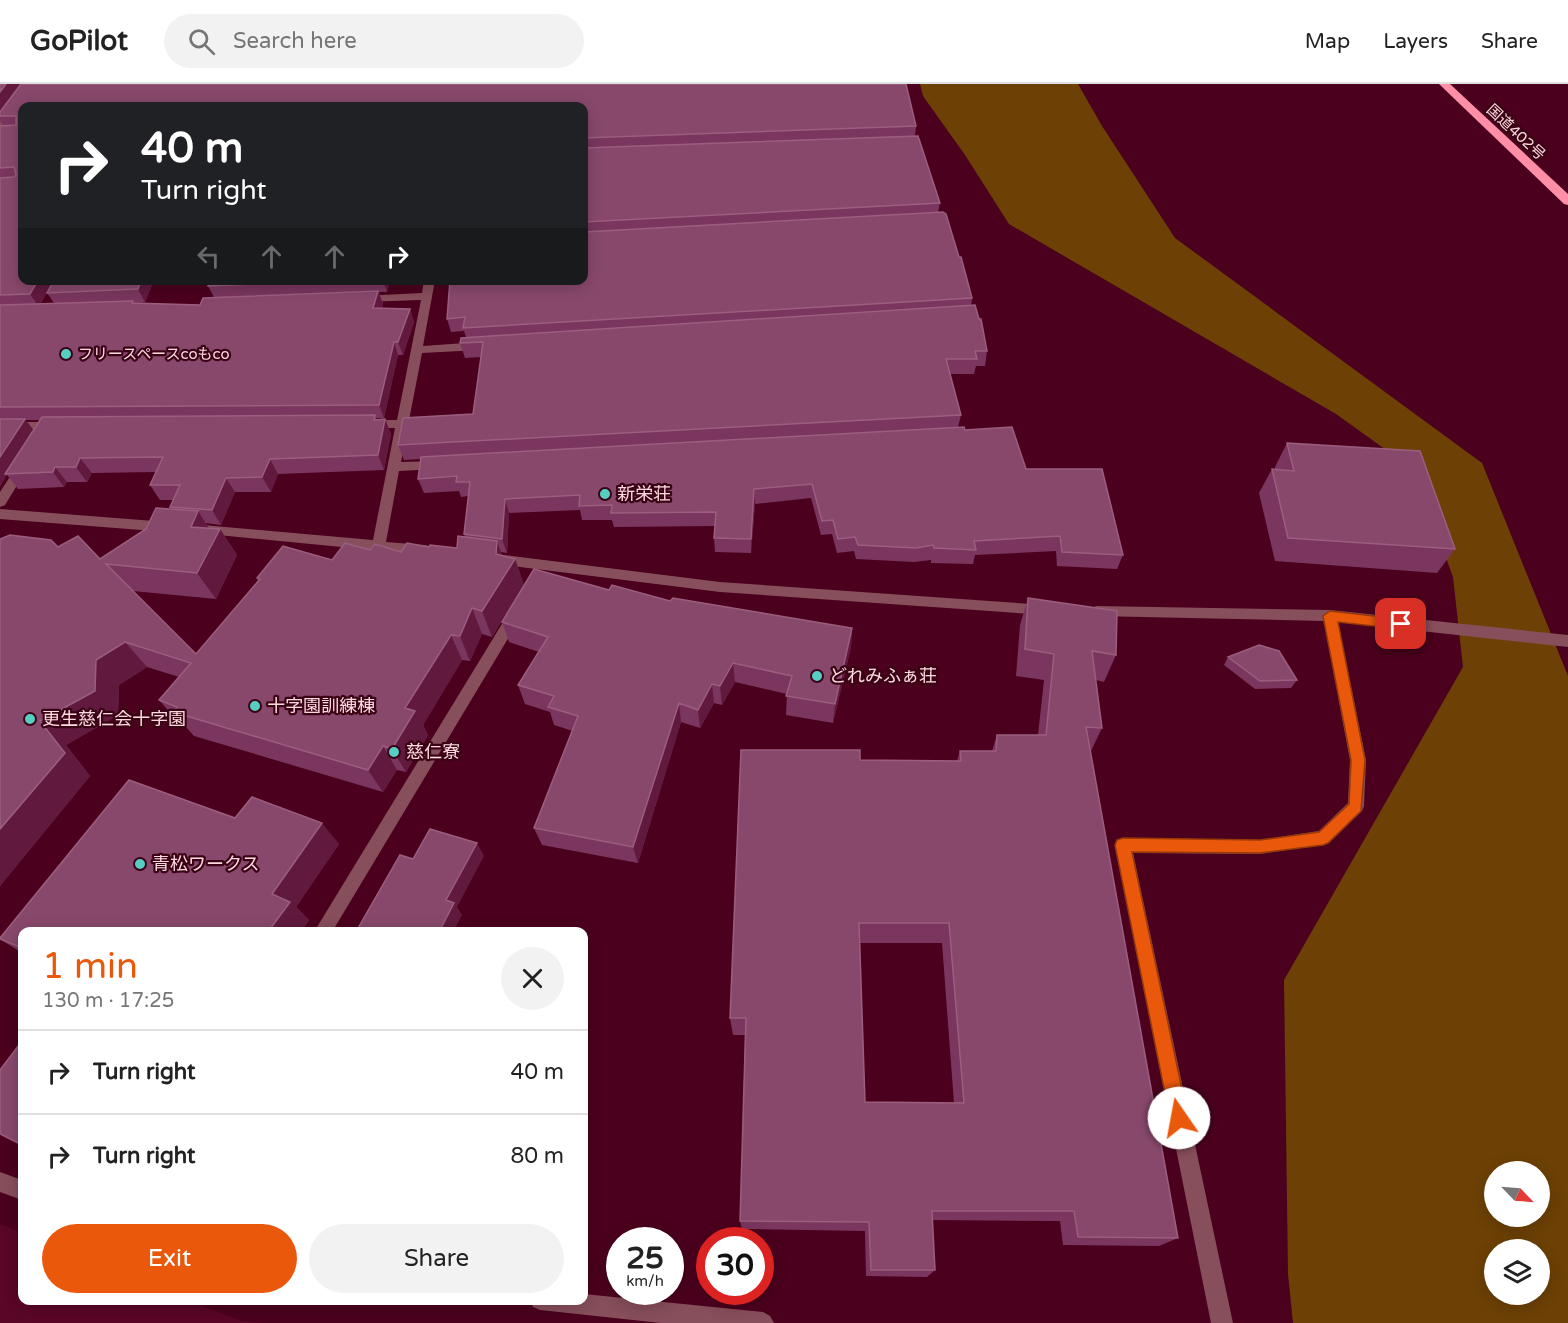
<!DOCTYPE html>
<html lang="en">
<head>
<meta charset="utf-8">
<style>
	body { margin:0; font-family:"Varela Round","Noto Sans JP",sans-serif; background:#f2f2f2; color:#222; height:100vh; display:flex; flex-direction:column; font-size:22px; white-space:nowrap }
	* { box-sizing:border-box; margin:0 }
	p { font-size:20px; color:#767676 }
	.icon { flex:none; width:33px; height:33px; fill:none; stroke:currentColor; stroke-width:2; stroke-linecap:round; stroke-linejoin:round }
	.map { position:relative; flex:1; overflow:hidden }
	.sheet { position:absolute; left:18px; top:843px; width:570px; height:378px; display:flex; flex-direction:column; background:#fff; border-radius:12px; box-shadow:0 3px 15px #0003 }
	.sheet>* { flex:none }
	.guide { position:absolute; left:18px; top:18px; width:570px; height:183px; border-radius:12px; box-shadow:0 3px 15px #0003; background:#202124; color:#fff; overflow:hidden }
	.needle { width:39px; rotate:115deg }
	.tools { position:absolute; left:1484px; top:1077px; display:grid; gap:12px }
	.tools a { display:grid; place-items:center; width:66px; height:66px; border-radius:50%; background:#fff; box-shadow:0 3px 15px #0003; font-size:30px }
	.speed { position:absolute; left:606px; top:1143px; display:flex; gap:12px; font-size:30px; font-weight:700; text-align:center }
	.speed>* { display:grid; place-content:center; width:78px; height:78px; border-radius:50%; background:#fff; box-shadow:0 3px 15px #0003; line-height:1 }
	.speed small { font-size:15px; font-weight:400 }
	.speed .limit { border:9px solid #d22; background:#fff; color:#111 }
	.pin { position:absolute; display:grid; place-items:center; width:51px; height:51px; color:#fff; margin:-26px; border-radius:12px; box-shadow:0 3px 9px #0006 }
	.me { position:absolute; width:66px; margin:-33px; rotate:348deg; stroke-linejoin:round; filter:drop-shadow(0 0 4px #0008) }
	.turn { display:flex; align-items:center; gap:21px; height:126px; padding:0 24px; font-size:27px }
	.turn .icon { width:78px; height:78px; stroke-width:2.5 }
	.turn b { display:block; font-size:42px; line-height:51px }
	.lanes { display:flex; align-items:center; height:57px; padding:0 24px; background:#0003; justify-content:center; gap:30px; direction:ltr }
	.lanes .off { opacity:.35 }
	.round { display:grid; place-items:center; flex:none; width:63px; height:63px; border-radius:32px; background:#f2f2f2 }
	.head { display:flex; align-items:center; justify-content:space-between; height:102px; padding:0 24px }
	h1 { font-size:36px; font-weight:600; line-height:45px; color:#ea580c }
	.button { display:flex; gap:12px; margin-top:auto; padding:12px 24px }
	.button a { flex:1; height:69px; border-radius:36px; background:#ea580c; color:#fff; font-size:24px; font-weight:600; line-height:69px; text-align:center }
	.button a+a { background:#f2f2f2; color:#222 }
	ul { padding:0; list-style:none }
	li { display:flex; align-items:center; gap:18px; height:84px; padding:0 24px; border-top:2px solid #e0e0e0 }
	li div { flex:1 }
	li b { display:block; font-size:22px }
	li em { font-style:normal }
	header { display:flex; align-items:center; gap:36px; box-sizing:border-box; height:84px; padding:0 30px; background:#fff; border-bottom:2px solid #e0e0e0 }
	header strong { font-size:28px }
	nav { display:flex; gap:33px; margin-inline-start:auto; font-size:21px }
	.search { width:420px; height:54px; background:#f2f2f2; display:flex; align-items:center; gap:15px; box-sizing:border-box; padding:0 21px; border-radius:33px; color:#767676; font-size:22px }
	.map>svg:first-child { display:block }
	.built { fill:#5a0627 }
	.forest { fill:#6d4105; fill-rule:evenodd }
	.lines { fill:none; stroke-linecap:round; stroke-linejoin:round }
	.minor { fill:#874e5b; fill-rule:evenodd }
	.highway { fill:#ff8ea8; fill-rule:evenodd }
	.wall { fill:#7a365e; fill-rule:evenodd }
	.shaded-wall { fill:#61193e }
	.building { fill:#88486c; stroke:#9b5e7e; stroke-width:1.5; fill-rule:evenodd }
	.route { fill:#ea580c; stroke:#983908; stroke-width:1.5 }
	.poi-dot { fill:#57cec2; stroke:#390315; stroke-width:2 }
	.labels { text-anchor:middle; stroke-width:4.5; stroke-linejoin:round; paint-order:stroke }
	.far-street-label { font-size:15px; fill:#fed9df; stroke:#390315 }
	.far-poi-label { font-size:15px; fill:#fed9df; stroke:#390315; text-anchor:start }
	.poi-label { font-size:18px; fill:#fed9df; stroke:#390315; text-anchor:start }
</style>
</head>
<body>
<header>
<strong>GoPilot</strong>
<div class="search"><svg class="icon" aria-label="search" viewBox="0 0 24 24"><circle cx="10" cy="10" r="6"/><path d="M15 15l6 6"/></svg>Search here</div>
<nav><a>Map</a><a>Layers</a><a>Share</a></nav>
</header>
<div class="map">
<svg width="1568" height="1239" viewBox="0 0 1568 1239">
	<rect width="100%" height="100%" fill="#4b001d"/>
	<path class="built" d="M0,1140L22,1149V1216L190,1217L241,1237L266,1239H0Z"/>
	<path class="forest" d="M920,0H1078L1102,42L1175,154L1482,379L1568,592V1239H1293L1288,1190L1284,896L1463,583L1453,493L1414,386L1336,330L1009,140L965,71L923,12ZM1494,1088H1539V1132H1494ZM1494,1166H1539V1210H1494Z"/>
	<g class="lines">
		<path class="minor" d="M26,0H35L3,43L0,44V35Z
			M424,196H435L423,262L479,258L485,262L479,266L422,269L401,378L438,377L444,381L438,385L399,387L386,458L424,461L429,462L431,466L429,470L424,471L198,449L196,446L203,441L373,456L395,344H368L362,340L368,336H397L421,216L362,218L356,215L362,212L422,209Z
			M0,338H56L62,342L56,346H0Z
			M23,378L29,382L5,421L0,423V408L19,379Z
			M0,425L167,438L174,443L167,448L0,435Z
			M496,470L720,498L1045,521L1052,526L1045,531L720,508L496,480L489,475Z
			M1096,522L1330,526L1568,551V563L1338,538L1366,676L1364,722L1362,727L1329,759L1323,761L1260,770L1133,769L1233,1239H1211L1115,761L1117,756L1123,754L1260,756L1319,747L1348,719L1350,676L1324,537L1096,532L1089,527Z
			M516,523L523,529L521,533L332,848H314L511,525Z
			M0,1088L22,1096V1116L0,1108Z
			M584,1210L763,1228L770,1232L774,1239H661L540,1226L533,1223L530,1216H584Z"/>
		<path class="highway" d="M1439,0H1450L1568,110V121L1564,120Z"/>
	</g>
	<path class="wall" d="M0,0H906L916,42L915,52H918L940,119L938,129L943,128L946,130L959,173H961L972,214L971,222L975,221L979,235H981L987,267L985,282H976L974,290H950L961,331L958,343H964L965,346L1012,343L1026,385H1102L1123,471L1117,485L1057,482L1056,467L975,471L973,480L931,479V476L914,478L856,475L854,467L837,469L832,450L821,451L811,414L755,420L751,469L715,468L714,454L715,442L614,443L612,436H582L580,426L509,429L507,469L501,468L502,472L515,475L524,501L492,553L482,550L470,577L462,576L423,641L428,651L406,688L397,686L383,708L194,652L185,642L180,640L159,616L179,593L147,583L119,601L118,631L66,661L90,692L0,802V455L10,451L51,456L58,463L78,452L100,475L146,445L156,424L172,425L170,423L173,416H160L150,401L156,388L92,389L87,398H67L64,403L18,405L7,391L0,402V42H3L0,37ZM22,22H584V196H450L447,235L451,248L464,247L466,253L461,254L460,259L465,274L481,273L473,330L403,334L398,361L404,376L421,375L418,395L424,409L459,407L461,413L468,412L464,450L465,453L458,452L457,464L430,461L429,463L407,459L401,468L375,460L370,466L345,459L332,476L283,462L257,494L258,497L196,570L133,507L216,515L237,471L220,445L209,444L206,439L221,441L235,408H271L278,390L384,386L391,350L385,335L377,336L376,334H384L398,271H403L414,238L410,225L382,224L383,220L379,208H387L390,196H210L208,202L214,213L203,214L200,221L135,219L145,218L154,196H22ZM48,207L47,209L54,219L40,220ZM25,336H40L33,346Z
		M1287,359L1455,465L1437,489L1275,477L1259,409L1272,385L1275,386V383Z
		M609,506L670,517L852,544L851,563L833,639L786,631L787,610L735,598L722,621L714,619L700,644L681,638L638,779L542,761L534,744L573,647L554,641L550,628L525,620L518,601L539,568L509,558L502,538Z
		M1028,514L1116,571L1104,598L1096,596L1102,644L1090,669L1178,1154L1159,1162L1063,1161L1060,1137L932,1136L935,1186L927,1193L866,1192L865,1147L742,1145L740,1137L745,951H733L730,934L860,676L957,677L960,667H992L997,651H1038L1044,596L1016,592L1020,541ZM860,859H942L954,1019L865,1018Z
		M1228,573L1297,596L1291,604L1255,605L1224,581Z
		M235,734L339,760L296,823L309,836L301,848H22V869L0,855Z"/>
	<path class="shaded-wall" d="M6,0H23L0,31V8Z
		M38,196H54L39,223L30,210Z
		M141,196H154L145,218L138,205Z
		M383,196H390L387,208Z
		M378,207L383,220L378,237L373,224Z
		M410,225L414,238L403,271L398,258Z
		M394,258L398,271L384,334L379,321Z
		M25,335L35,348L5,390L7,391L0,402V373Z
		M385,335L391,350L384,386L378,371Z
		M80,374L92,389L87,398L76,383Z
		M270,375L278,390L271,408L262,393Z
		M55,383L67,398L64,403L53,388Z
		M226,394L235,408L221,441L212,426Z
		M754,405L755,420L751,469V455Z
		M505,415L509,429L507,469L502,455Z
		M198,427L215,454L220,445L237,471L216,515L197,489L191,443Z
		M497,457L506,483L515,475L524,501L492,553L482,527L496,470Z
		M472,524L482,550L470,577L460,552Z
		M852,544L851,563L833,639L835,620Z
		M451,551L462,576L423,641L428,651L406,688L392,665L405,624Z
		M125,558L147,583L119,601L118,631L66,661L90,692L0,802V745L40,637L96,576Z
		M733,579L735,598L722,621L720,602Z
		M712,600L714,619L700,644L698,626Z
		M679,619L681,638L638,779L633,763Z
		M383,662L397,686L383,708L368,686Z
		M322,739L339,760L296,823L309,836L301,848H268L272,810Z
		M477,759L484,772L457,823L462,831L453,848H439L446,816Z"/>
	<path class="building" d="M0,0H6L0,8Z
		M21,0H906L916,42L584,54V22H22V196H38L30,210L0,211V94L14,93L16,91L14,83L0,84V42L16,41V32H0V28Z
		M918,52L940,119L584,138V64Z
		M943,128L946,130L959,173H961L972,214L463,244L465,233L447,235L450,196H584V148Z
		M54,196H141L138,205L47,209Z
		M210,196H350L208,202Z
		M378,207L373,224L410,225L398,258H394L379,321L0,323V221L133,217L132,219L200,221L203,214Z
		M975,221L979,235H981L987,267H975L977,275H946L961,331L398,361L403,334L473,330L483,258L460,259L461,254Z
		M375,331L374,336L385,335L378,371L270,375L262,393L226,394L212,426L170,423L180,401H150L163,373L80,374L76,383H55L53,388L5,390L42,333Z
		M0,335H25L0,373Z
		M964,343L965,346L1012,343L1026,385H1102L1123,471L1062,468L1060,452L974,457L976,466L934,464L933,461L916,464L858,461L855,453L838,455L833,436L822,437L812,400L754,405L751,455L714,454L716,428L611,429L612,421L579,422L580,411L505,415L502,455L464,450L470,398H456L457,392L418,395L421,373Z
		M1287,359L1420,367L1455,465L1288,454L1272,385L1294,387Z
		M156,424L198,427L191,443L220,445L197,489L106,480L196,570L260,495L257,494L283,462L332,476L345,459L370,466L375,460L401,468L407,459L429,463L430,461L457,464L458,452L497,457L496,470L515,475L482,527L472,524L460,552L451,551L405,624L415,627L392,665L383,662L368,686L173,628L177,623L159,616L191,579L125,558L96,576L95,607L40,637L65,669L0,745V455L10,451L51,456L58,463L78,452L100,475L146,445Z
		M534,485L609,506L612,501L670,517L673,514L852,544L835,620L786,612L792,592L733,579L720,602L712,600L698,626L679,619L633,763L534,744L578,632L548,623L554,612L518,601L548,553L502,538Z
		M1028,514L1117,527L1116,571L1092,567L1102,644L1086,643L1178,1154L1078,1153L1074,1127H932L935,1186H871L869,1138L740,1137L746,934H730L741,666H860V676L961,677L960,667H996L997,651H1046L1054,570L1025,565ZM859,839H949L964,1019L865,1018Z
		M1259,561L1279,567L1297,596L1260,597L1228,573Z
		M129,696L235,734L252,713L322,739L272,810L290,818L268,848H22V864L0,855V854Z
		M430,745L477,759L446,816L454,819L439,848H361L357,846L400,771L413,775Z
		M22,957V1061L0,1050V986Z"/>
	<path class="route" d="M1330,527L1401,535L1408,540L1401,545L1338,538L1365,676L1361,727L1328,759L1323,761L1260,769L1132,768L1188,1034L1185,1040L1179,1043L1173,1040L1170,1034L1115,761L1117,756L1123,754L1260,756L1319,748L1349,720L1351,676L1323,532Z"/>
	<g class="poi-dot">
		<circle cx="66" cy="270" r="6"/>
		<circle cx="605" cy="410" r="6"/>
		<circle cx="817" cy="592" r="6"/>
		<circle cx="255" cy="622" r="6"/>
		<circle cx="30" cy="635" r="6"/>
		<circle cx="394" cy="668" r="6"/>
		<circle cx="140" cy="780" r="6"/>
	</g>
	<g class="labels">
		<g class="far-street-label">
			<text transform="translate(1516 48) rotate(43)" y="5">国道402号</text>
		</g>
		<g class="far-poi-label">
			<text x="78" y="275">フリースペースcoもco</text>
		</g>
		<g class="poi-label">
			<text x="617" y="416">新栄荘</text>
			<text x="829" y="598">どれみふぁ荘</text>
			<text x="267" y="628">十字園訓練棟</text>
			<text x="42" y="641">更生慈仁会十字園</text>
			<text x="406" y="674">慈仁寮</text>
			<text x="152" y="786">青松ワークス</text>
		</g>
	</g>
</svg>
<div class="tools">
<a><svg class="needle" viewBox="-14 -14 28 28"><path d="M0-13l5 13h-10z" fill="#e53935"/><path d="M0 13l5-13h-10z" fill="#767676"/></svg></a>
<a><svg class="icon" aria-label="layers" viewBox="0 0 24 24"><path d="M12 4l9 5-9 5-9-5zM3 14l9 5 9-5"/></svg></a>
</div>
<div class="speed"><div>25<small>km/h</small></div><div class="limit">30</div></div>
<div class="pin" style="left:1401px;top:540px;background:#d93025"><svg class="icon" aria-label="arrive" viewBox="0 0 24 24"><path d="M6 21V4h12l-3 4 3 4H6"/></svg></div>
<svg class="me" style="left:1179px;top:1034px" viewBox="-20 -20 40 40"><circle r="19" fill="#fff"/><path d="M0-13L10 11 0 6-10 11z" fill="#ea580c"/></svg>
<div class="guide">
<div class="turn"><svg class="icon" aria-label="right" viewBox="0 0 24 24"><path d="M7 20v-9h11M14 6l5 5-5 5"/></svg><div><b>40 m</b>Turn right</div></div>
<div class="lanes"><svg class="icon off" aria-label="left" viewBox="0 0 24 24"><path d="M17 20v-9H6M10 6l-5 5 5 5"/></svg><svg class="icon off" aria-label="ahead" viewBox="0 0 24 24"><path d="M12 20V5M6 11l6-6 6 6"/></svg><svg class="icon off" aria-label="ahead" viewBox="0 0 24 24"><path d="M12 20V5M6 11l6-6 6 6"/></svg><svg class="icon" aria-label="right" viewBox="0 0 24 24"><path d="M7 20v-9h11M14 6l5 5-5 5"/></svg></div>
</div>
<section class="sheet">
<div class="head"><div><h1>1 min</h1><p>130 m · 17:25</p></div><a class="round"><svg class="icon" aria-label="close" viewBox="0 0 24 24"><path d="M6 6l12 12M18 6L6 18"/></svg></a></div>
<ul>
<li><svg class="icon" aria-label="right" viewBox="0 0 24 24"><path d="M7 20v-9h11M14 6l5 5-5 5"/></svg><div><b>Turn right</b></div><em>40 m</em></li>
<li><svg class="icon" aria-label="right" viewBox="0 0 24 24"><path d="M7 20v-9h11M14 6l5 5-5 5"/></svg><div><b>Turn right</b></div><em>80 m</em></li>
</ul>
<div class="button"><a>Exit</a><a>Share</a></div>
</section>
</div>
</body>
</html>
